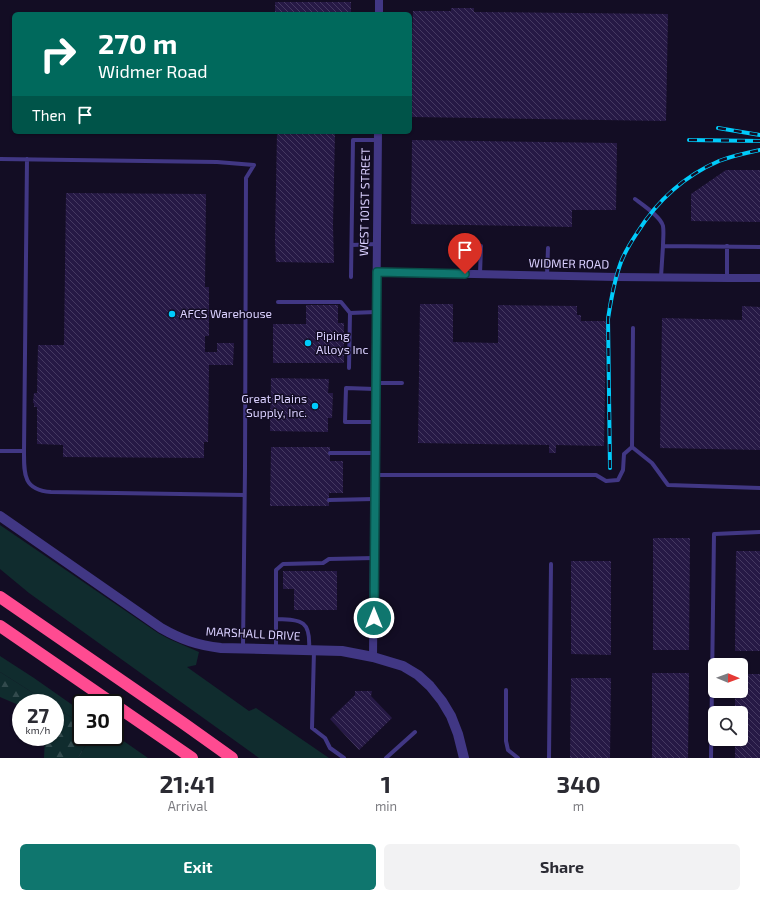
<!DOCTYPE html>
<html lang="en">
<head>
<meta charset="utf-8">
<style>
	body { margin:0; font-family:"Exo 2",sans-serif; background:#f2f2f3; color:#2b2b33; height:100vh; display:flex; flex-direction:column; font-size:15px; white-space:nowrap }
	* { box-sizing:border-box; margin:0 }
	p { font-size:13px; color:#7c7c81 }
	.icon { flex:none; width:22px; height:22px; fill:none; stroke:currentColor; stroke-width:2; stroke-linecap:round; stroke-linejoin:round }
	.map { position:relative; height:758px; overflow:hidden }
	.sheet { display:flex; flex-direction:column; background:#fff; flex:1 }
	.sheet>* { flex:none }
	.guide { position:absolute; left:12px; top:12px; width:400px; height:122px; border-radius:6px; box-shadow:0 1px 3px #0004; background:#00695c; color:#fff; overflow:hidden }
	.needle { width:26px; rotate:91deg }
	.tools { position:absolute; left:708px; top:658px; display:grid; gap:8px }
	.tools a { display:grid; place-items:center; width:40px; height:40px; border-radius:6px; background:#fff; box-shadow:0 1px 3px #0004; font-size:20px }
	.speed { position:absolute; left:12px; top:694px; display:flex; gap:8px; font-size:20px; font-weight:700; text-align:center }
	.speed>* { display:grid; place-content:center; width:52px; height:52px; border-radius:50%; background:#fff; box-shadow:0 1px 3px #0004; line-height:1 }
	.speed small { font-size:10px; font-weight:400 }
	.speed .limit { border:2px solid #111; border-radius:6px; background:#fff; color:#111 }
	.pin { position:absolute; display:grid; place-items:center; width:34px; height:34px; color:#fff; margin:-41px -17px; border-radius:50% 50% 50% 0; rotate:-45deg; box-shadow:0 0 4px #0007 }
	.pin .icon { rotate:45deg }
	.me { position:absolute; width:44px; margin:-22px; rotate:0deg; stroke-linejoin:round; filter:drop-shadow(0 0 3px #0008) }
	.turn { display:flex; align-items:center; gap:14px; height:84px; padding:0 20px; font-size:18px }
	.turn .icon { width:52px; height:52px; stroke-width:2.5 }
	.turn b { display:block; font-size:28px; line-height:34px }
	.then { display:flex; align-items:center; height:38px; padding:0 20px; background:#0003; gap:8px; font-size:15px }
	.eta { display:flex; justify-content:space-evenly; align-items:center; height:68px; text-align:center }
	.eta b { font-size:24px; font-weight:700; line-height:28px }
	.button { display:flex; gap:8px; margin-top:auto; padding:8px 20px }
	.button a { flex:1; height:46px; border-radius:6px; background:#0f766e; color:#fff; font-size:16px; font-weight:700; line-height:46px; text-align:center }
	.button a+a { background:#f2f2f3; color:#2b2b33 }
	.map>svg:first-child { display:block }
	.green { fill:#102c2e }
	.forest { fill:url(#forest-firs) }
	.building { fill:url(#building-back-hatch) }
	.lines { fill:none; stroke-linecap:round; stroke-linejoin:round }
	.service { stroke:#413784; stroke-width:4 }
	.minor { stroke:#413784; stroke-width:8 }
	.tertiary { stroke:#413784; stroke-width:10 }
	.motorway { stroke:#ff4b91; stroke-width:12 }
	.rail-casing { stroke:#00cbfb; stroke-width:4 }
	.rail { stroke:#130d24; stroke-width:2.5; stroke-dasharray:8; stroke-linecap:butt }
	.route-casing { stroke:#0a4d48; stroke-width:10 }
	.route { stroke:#0f766e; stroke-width:7 }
	.poi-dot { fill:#00cbfb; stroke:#130d24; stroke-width:1.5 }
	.labels { text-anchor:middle; stroke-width:3; stroke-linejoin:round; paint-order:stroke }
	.street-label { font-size:12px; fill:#dad0ff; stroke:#130d24 }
	.poi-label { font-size:12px; fill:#dad0ff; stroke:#130d24; text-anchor:start }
</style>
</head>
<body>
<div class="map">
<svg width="760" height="758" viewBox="0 0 760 758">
	<defs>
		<pattern id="forest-firs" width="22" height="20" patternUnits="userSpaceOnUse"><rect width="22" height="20" fill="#102c2e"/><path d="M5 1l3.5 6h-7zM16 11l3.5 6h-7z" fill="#324a4d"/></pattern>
		<pattern id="building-back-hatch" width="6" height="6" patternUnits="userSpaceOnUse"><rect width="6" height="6" fill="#261945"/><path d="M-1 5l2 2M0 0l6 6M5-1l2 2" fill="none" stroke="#453961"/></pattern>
	</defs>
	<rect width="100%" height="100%" fill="#130d24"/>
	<path class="green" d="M0,525L158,633L169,639L199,652L196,665L187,667L249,711L256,708L329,758H259L29,593L0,569Z
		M0,656L34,678L81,711V728L77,721L55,707V703H49L0,672Z
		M115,735L148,758H78L89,740L87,737H115Z"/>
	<path class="forest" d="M0,672L49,703H21V706L0,697Z
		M55,707L77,721L81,728V737H87L89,740L78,758H44L45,737H55Z"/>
	<path class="building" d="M275,2H351V14H275Z
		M451,8H474V12L668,14L666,121L412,117L411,70H410V36H412L413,11H451Z
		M277,132H335L333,225L334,263L276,262L275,241Z
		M412,140L617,143L616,210H572V227L411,224Z
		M726,170H760V222L691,221V194Z
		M66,193L206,194L205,287H209V336H205V352H217V343H234L233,365H209L208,442H204V458L63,457V445L37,444V407H34V403H33L34,393H37L38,345H64Z
		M420,304H453V342L498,343V305L577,306V315H581V321H606L604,446L556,445V453H549V445L418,443Z
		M306,305H338V323H344V363H273V324H306Z
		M742,306L760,307V450L660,448L662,318L742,320Z
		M271,378L329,379L328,393H333L332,418H328V432L270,431Z
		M271,447H330V461H343V493H329V506H270Z
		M653,538H690L689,650H653Z
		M736,551H760V651H735Z
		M571,561H611V655L571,654Z
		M283,571H337V610H294V589H283Z
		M652,673H689L688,758H652Z
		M741,674H760V758H735V739H741V713H735V691H741Z
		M571,678H611L610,758H570Z
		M355,691H372L371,696L392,718L359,750L330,719L355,695Z"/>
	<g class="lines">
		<path class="service" d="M0,159L217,162L254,165L246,178L245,469L243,648
			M27,159L24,451C24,474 23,490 51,492L244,495
			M635,199C643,205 661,217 663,226C664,232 663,240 663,246
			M352,245L377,244
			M480,274L481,246
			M547,275L548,248
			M351,277L353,140H378
			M661,277L663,246L760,247
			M727,278V246
			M278,302H341L350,313
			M349,368L350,313L376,312
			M376,383H402
			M375,422H345L346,388L375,389
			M632,447L652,463L668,485L760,488
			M0,451H24
			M330,453H375
			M375,475H596L606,481L618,480L623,470L624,454L632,447L633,328
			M329,500L374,499
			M276,619V570L283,564L323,563L329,559L374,558
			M276,648V619C302,620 311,620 309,650
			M314,651L312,728L325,738L330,748L344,758
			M506,690V741L508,750L518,758
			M386,758L415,732
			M549,758L551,564
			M711,758L714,534L760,532"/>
		<path class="minor" d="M379,14V0
			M377,272L616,277L727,278H760
			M373,657L378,132"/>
		<path class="tertiary" d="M0,516L161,628C182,640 197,645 221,648L342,651L373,657L403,666L418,675L430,686L442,701L451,716L458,734L464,758"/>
		<path class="motorway" d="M0,597L183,723L232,758
			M0,626L112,703
			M115,705L192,758"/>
		<defs>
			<path id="rail" d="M718,128L760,135
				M689,140L760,141
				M610,468L608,319C611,299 614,281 621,262C625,252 631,242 637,233C657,201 684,176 719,161C732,156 746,153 760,150"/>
		</defs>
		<use href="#rail" class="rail-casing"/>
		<use href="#rail" class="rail"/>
	</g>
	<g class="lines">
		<defs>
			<path id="route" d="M374,618L377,272L465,274"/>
		</defs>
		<use href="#route" class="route-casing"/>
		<use href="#route" class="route"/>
	</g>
	<g class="poi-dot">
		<circle cx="172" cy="314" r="4"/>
		<circle cx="308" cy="343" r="4"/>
		<circle cx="315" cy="406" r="4"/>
	</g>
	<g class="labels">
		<g class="street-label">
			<text transform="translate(365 202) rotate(-89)" y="4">WEST 101ST STREET</text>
			<text transform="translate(569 264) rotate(1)" y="4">WIDMER ROAD</text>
			<text transform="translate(253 634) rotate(3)" y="4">MARSHALL DRIVE</text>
		</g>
		<g class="poi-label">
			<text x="180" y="318">AFCS Warehouse</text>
			<text x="316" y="340">Piping<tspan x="316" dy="14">Alloys Inc</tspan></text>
			<text x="307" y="403" text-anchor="end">Great Plains<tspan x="307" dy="14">Supply, Inc.</tspan></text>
		</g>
	</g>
</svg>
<div class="tools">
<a><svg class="needle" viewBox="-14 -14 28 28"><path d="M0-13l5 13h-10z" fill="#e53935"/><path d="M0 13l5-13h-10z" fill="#7c7c81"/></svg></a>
<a><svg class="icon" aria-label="search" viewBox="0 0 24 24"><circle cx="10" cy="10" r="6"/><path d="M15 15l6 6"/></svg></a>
</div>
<div class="speed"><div>27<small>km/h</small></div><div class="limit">30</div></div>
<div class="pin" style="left:465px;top:274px;background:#d93025"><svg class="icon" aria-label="arrive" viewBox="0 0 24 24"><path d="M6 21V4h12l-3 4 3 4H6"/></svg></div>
<svg class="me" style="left:374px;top:618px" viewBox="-20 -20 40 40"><circle r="17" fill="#0f766e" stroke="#fff" stroke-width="3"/><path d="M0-11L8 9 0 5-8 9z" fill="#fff"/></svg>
<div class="guide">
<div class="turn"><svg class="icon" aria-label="right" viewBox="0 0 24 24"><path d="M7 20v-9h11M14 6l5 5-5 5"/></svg><div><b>270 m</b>Widmer Road</div></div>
<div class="then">Then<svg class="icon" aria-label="arrive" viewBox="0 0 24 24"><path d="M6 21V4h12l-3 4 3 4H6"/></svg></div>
</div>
</div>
<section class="sheet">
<div class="eta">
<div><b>21:41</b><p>Arrival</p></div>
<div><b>1</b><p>min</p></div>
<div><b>340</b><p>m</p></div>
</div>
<div class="button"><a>Exit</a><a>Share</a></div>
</section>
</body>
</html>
